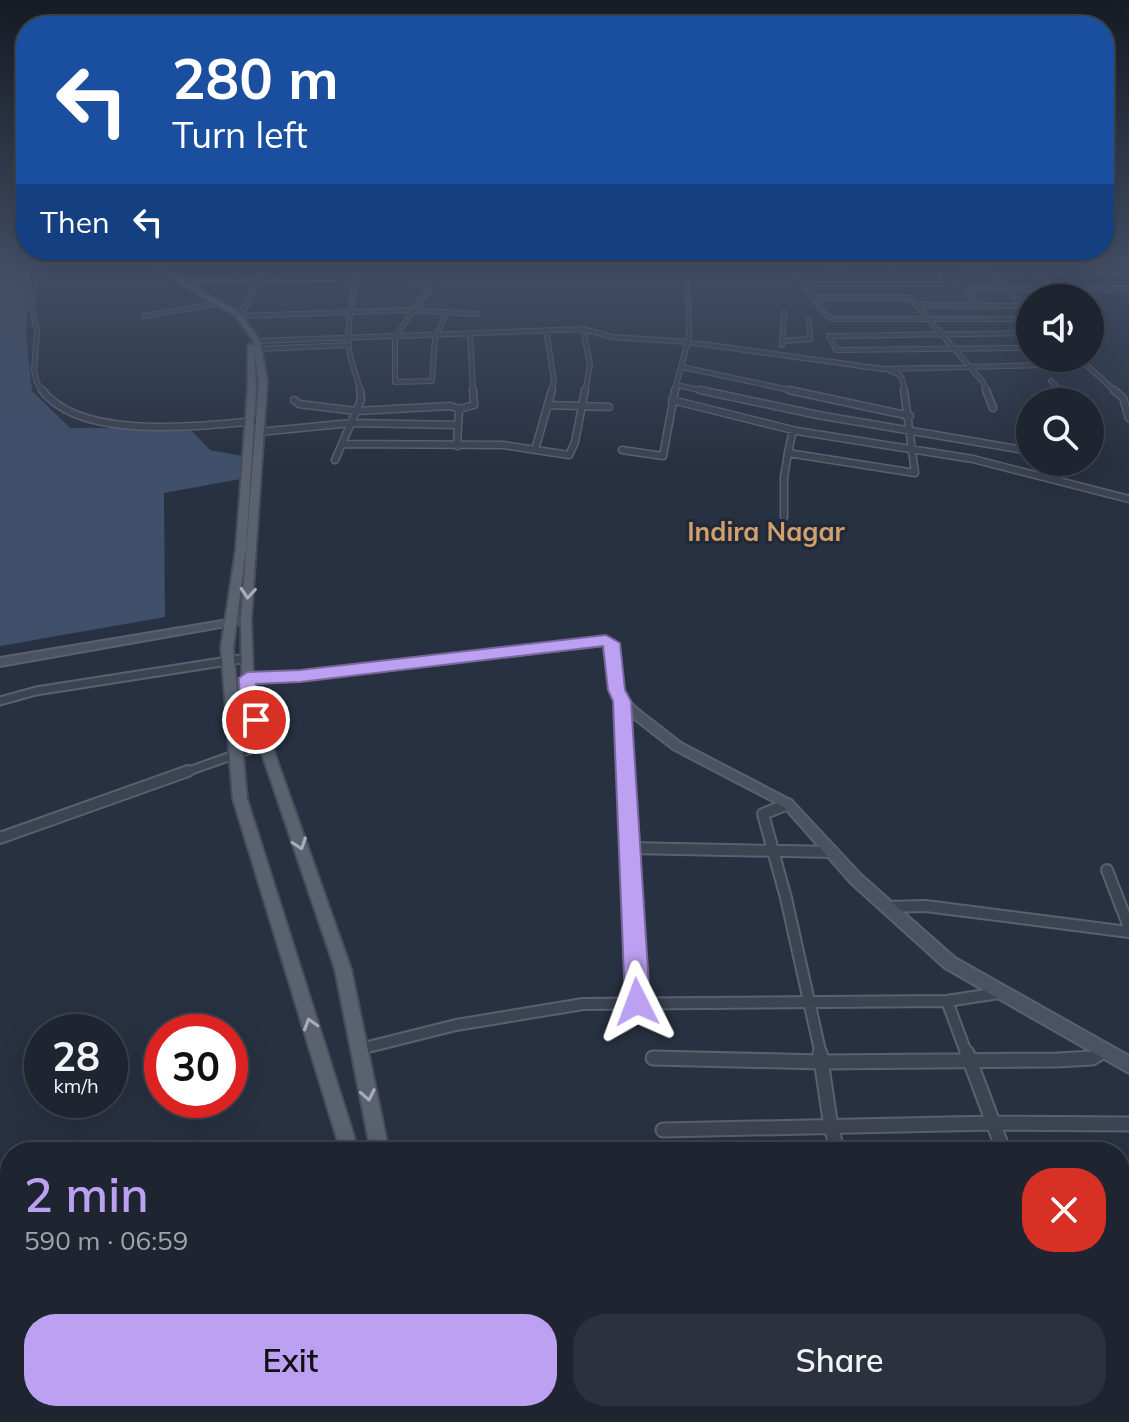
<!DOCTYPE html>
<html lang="en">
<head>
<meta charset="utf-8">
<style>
	body { margin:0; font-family:Mulish,sans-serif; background:#2b313d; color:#f1f3f6; height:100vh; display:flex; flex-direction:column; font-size:30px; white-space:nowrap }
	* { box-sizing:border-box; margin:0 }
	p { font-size:26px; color:#a1a5ab }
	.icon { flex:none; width:44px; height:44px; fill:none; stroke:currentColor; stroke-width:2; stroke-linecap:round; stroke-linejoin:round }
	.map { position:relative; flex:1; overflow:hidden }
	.panel { position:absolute; left:0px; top:1142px; width:1130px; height:280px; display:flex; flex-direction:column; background:#1e2531; border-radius:32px 32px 0 0; box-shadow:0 8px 32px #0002,0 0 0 2px #3c424d }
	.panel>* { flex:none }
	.guide { position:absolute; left:16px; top:16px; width:1098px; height:244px; border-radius:32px; box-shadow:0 8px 32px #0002,0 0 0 2px #3c424d; background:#1a4fa0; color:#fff; overflow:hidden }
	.controls { position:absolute; left:1016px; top:284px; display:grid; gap:16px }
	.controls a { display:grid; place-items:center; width:88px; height:88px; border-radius:50%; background:#1e2531; box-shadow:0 8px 32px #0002,0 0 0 2px #3c424d; font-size:40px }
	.speed { position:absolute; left:24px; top:1014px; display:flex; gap:16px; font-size:40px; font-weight:700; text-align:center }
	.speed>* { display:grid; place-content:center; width:104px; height:104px; border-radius:50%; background:#1e2531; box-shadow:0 8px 32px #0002,0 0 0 2px #3c424d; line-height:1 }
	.speed small { font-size:20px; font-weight:400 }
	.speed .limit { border:12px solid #d22; background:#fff; color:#111 }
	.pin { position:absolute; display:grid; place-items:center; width:68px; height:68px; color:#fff; margin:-34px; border:4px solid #fff; border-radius:50%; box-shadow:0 2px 8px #0007 }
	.me { position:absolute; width:88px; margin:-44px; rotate:357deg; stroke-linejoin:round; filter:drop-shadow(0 0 6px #0008) }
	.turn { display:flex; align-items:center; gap:28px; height:168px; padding:0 24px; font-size:36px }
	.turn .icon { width:104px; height:104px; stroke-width:2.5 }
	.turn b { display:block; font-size:56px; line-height:68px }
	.then { display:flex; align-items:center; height:76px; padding:0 24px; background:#0003; gap:16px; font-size:30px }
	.round { display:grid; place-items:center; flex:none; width:84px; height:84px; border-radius:32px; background:#2b313d }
	.summary { display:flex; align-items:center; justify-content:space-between; height:136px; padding:0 24px }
	h1 { font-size:48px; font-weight:600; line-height:60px; color:#bca0f2 }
	.button { display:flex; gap:16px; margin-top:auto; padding:16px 24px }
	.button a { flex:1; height:92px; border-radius:32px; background:#bca0f2; color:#111; font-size:32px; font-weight:600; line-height:92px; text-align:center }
	.button a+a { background:#2b313d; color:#f1f3f6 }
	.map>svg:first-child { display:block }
	.water { fill:#404f6a }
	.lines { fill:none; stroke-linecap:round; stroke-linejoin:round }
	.street-far4-casing { stroke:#5a616e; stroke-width:6 }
	.street-far3-casing { stroke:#5a616e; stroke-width:9 }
	.street-far2-casing { stroke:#5a616e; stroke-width:11 }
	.street-far1-casing { stroke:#5a616e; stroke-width:14 }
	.street-casing { stroke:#5a616e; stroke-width:17 }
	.secondary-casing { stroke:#5a616e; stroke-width:4 }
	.primary-casing { stroke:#464c5a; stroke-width:4 }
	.street-far4 { stroke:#3c4351; stroke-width:4 }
	.street-far3 { stroke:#3c4351; stroke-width:6 }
	.street-far2 { stroke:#3c4351; stroke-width:7 }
	.street-far1 { stroke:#3c4351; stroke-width:10 }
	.street { stroke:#3c4351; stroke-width:13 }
	.secondary { fill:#4a5263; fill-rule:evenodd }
	.primary { fill:#5a6270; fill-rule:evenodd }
	.oneway { stroke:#a6acb9 }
	.route { fill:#bca0f2; stroke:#7a689d; stroke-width:2 }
	.labels { text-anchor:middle; stroke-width:6; stroke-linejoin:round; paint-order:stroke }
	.far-district-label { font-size:26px; font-weight:bold; fill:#d0a06e; stroke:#212836 }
</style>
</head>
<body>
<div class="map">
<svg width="1129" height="1422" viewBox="0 0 1129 1422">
	<rect width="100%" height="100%" fill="#283141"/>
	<path class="water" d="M0,264H30L26,335L32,391L70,428H189L210,450L248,457L246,478L164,493L165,617L0,646Z"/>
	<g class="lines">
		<defs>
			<path id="street-far4" d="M37,264L31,306L37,331L34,371L37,383L44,392
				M358,264C355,290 346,322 349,348C350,364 358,376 360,392
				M788,264L826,315L833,319H1030
				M986,264L1030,314
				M1029,264L1052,288
				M1035,271L1129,272
				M796,273L991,271
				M180,281L403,278
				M429,282L430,287L395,337V382L432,381L435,338L447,312
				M805,284H942L931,271
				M813,297L910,298L983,382L987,392
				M917,305L1021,306
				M977,306L967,289H1129
				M237,314L246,306L267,264
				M144,316L221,303
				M239,316L409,310L477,314
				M583,329L590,365L585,392
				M546,330L554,381L551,392
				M470,333L473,392
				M1030,333L829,336L836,350L1030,348
				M257,341L583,329L612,337L687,342L883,369L1086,364
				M784,341L810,339L809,320
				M782,345L784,313
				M258,349L348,345
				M1079,358L1116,392
				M682,367L799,392
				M888,370C902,373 903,379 905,392
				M1051,381L1062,392
				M676,385L709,392
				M674,392L689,337L687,264"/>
			<path id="street-far3" d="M42,390C80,441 198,426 255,421
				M700,390L818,415L1030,451
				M789,390L910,416
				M986,390L993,408
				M1062,390L1064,402
				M1114,390L1123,398L1129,418
				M294,400L299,404L356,411L450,406L459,409L474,405L473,390
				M672,400L797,431L973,459L1129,499
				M549,405L609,407
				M793,430L788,453L915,473L904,390
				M259,432L351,423L458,425
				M342,444L503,445L569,455L575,442L585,390
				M457,446L459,409
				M535,450L552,390
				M622,450L663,456L675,390
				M335,460L361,400L360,390
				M784,517V477L788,453"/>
			<path id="street-far2" d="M0,701L36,691L247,658
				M622,701L626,773
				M183,773L265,744"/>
			<path id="street-far1" d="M625,771L637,1002
				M788,804L763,814L786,898L821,1055
				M0,838L188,771
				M629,848L833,852
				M1107,870L1129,927
				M887,907L926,906L1129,932
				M947,1001L967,1055
				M360,1049L456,1025L583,1004L947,1001L999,993
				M1097,1055L1104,1050"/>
			<path id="street" d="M820,1053L831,1127L838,1152
				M967,1053L1004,1152
				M653,1058L822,1062L1057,1060L1092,1058L1100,1053
				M663,1130L993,1123L1129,1124
				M1120,1277H1129
				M1099,1412L1103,1422
				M478,1422L512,1412"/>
			<path id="secondary" d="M246,617L251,620L249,622L0,666V658Z
				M609,638L614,641L624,696L636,708L681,743L792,801L861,875L955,958L1129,1056V1073L945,968L851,883L784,807L673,749L628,714L614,697L605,645L300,680L247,682L242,678L247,674L300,672Z"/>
			<path id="primary" d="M148,264H156L239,313L260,341L267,381L251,620L254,695L351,969L389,1152H371L335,969L242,695L241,620L259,381L254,347L256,388L246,549L233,648L247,799L359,1152H341L233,799L221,648L236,549L248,388V346L251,344L254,346V341L235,315Z
				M366,1412H388V1422H366Z
				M407,1412H429L430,1422H408Z"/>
		</defs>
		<use href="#street-far4" class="street-far4-casing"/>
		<use href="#street-far3" class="street-far3-casing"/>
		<use href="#street-far2" class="street-far2-casing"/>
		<use href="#street-far1" class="street-far1-casing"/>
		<use href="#street" class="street-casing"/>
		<use href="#secondary" class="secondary-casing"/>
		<use href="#primary" class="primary-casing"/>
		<use href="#street-far4" class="street-far4"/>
		<use href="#street-far3" class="street-far3"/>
		<use href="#street-far2" class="street-far2"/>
		<use href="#street-far1" class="street-far1"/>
		<use href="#street" class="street"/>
		<use href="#secondary" class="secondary"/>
		<use href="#primary" class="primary"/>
	</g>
	<defs><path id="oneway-chevron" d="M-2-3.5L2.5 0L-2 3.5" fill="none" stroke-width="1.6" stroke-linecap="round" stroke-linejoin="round" transform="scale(2)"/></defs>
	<g class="oneway">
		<use href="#oneway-chevron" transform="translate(248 593) rotate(94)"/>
		<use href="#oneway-chevron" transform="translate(300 844) rotate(71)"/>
		<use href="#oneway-chevron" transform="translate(310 1024) rotate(-107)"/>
		<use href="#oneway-chevron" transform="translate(368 1095) rotate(79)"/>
	</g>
	<linearGradient id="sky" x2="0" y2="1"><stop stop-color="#161b24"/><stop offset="0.57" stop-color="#424e65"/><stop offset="1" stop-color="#424e65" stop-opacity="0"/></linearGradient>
	<rect width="1129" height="464" fill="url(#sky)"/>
	<path class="route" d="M606,635L620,643L625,690L631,701L650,1002L646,1010L637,1014L629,1010L625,1002L613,701L608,690L603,646L300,682L256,684L257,695L265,720L256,726C240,721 239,693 239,678L247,672L300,670Z"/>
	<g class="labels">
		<g class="far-district-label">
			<text x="766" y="541">Indira Nagar</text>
		</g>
	</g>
</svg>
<div class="controls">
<a><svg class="icon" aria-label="sound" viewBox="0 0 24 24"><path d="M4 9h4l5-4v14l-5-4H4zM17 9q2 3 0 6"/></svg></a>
<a><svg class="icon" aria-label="search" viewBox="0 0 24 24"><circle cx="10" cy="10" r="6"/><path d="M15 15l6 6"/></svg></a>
</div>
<div class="speed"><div>28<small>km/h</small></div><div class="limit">30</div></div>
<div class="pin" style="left:256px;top:720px;background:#d93025"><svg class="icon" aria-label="arrive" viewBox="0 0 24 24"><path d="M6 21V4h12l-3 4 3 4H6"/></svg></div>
<svg class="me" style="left:637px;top:1002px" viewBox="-20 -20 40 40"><path d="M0-17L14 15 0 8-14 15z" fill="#bca0f2" stroke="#fff" stroke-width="4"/></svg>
<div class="guide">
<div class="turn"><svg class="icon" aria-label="left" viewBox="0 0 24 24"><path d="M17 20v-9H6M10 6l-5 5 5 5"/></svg><div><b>280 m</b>Turn left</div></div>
<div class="then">Then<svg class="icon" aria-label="left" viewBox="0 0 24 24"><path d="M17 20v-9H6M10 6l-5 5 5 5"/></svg></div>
</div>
<section class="panel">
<div class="summary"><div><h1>2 min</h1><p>590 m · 06:59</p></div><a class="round" style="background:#d93025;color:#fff"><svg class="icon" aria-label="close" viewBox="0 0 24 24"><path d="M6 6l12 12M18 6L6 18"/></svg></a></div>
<div class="button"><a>Exit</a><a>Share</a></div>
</section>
</div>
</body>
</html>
